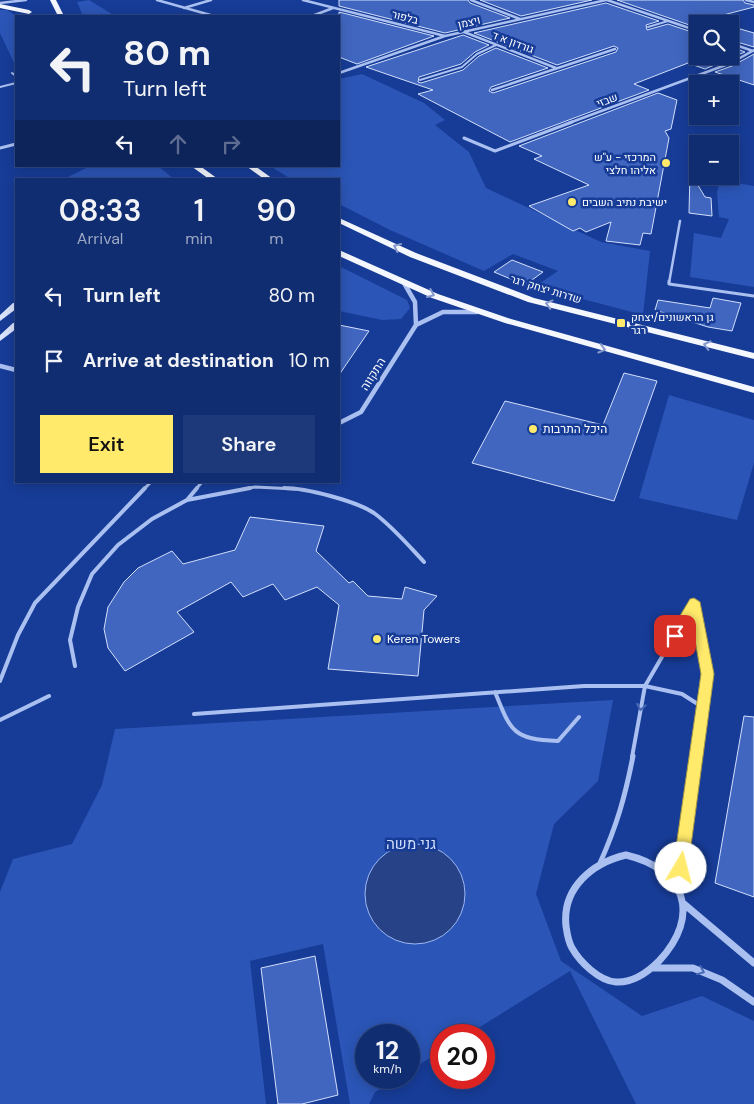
<!DOCTYPE html>
<html lang="en">
<head>
<meta charset="utf-8">
<style>
	body { margin:0; font-family:"DM Sans",Heebo,sans-serif; background:#1e3979; color:#f1f3f6; height:100vh; display:flex; flex-direction:column; font-size:19px; white-space:nowrap }
	* { box-sizing:border-box; margin:0 }
	p { font-size:16px; color:#9ca8c3 }
	.icon { flex:none; width:28px; height:28px; fill:none; stroke:currentColor; stroke-width:2; stroke-linecap:round; stroke-linejoin:round }
	.map { position:relative; flex:1; overflow:hidden }
	.panel { position:absolute; left:15px; top:178px; width:325px; height:305px; display:flex; flex-direction:column; background:#112d71; border-radius:0px; box-shadow:0 2px 12px #0003,0 0 0 1px #304984 }
	.panel>* { flex:none }
	.top-card { position:absolute; left:15px; top:15px; width:325px; height:152px; border-radius:0px; box-shadow:0 2px 12px #0003,0 0 0 1px #304984; background:#112d71; color:#f1f3f6; overflow:hidden }
	.fabs { position:absolute; left:689px; top:15px; display:grid; gap:10px }
	.fabs a { display:grid; place-items:center; width:50px; height:50px; border-radius:0px; background:#112d71; box-shadow:0 2px 12px #0003,0 0 0 1px #304984; font-size:25px }
	.speed { position:absolute; left:355px; top:1024px; display:flex; gap:10px; font-size:25px; font-weight:700; text-align:center }
	.speed>* { display:grid; place-content:center; width:65px; height:65px; border-radius:50%; background:#112d71; box-shadow:0 2px 12px #0003,0 0 0 1px #304984; line-height:1 }
	.speed small { font-size:12px; font-weight:400 }
	.speed .limit { border:8px solid #d22; background:#fff; color:#111 }
	.pin { position:absolute; display:grid; place-items:center; width:42px; height:42px; color:#fff; margin:-21px; border-radius:10px; box-shadow:0 2px 8px #0006 }
	.me { position:absolute; width:55px; margin:-28px; rotate:8deg; stroke-linejoin:round; filter:drop-shadow(0 0 4px #0008) }
	.turn { display:flex; align-items:center; gap:18px; height:105px; padding:0 25px; font-size:22px }
	.turn .icon { width:65px; height:65px; stroke-width:2.5 }
	.turn b { display:block; font-size:35px; line-height:42px }
	.lanes { display:flex; align-items:center; height:48px; padding:0 25px; background:#0003; justify-content:center; gap:25px; direction:ltr }
	.lanes .off { opacity:.35 }
	.eta { display:flex; justify-content:space-evenly; align-items:center; height:85px; text-align:center }
	.eta b { font-size:30px; font-weight:600; line-height:35px }
	.button { display:flex; gap:10px; margin-top:auto; padding:10px 25px }
	.button a { flex:1; height:58px; border-radius:0px; background:#ffea6b; color:#111; font-size:20px; font-weight:600; line-height:58px; text-align:center }
	.button a+a { background:#1e3979; color:#f1f3f6 }
	ul { padding:0; list-style:none }
	li { display:flex; align-items:center; gap:15px; height:65px; padding:0 25px }
	li div { flex:1 }
	li b { display:block; font-size:19px }
	li em { font-style:normal }
	.map>svg:first-child { display:block }
	.green { fill:#2b55b6 }
	.water { fill:#274287; stroke:#9db8f4 }
	.building { fill:#4066bf; stroke:#d2dffc }
	.lines { fill:none; stroke-linecap:round; stroke-linejoin:round }
	.lane-far4 { stroke:#aac0f1; stroke-width:2 }
	.lane-far3 { stroke:#aac0f1; stroke-width:2.5 }
	.lane-far2 { stroke:#aac0f1; stroke-width:3 }
	.lane-far1 { stroke:#aac0f1; stroke-width:4 }
	.lane { stroke:#aac0f1; stroke-width:5 }
	.street-far3 { stroke:#aac0f1; stroke-width:2.5 }
	.street-far2 { stroke:#aac0f1; stroke-width:3 }
	.street-far1 { stroke:#aac0f1; stroke-width:4.5 }
	.street { stroke:#aac0f1; stroke-width:7 }
	.secondary { fill:#d9e3fc; fill-rule:evenodd }
	.primary { fill:#f5f7ff; fill-rule:evenodd }
	.oneway { stroke:#869acb }
	.oneway2 { stroke:#4a6ab6 }
	.route { fill:#ffea6b; stroke:#a69846 }
	.poi-dot { fill:#ffea6b; stroke:#173c97; stroke-width:2 }
	.labels { text-anchor:middle; stroke-width:5; stroke-linejoin:round; paint-order:stroke }
	.far-street-label { font-size:11px; fill:#fff; stroke:#173c97 }
	.far-poi-label { font-size:11px; fill:#fff; stroke:#173c97; text-anchor:start }
	.street-label { font-size:12px; fill:#fff; stroke:#173c97 }
	.poi-label { font-size:12px; fill:#fff; stroke:#173c97; text-anchor:start }
	.near-park-label { font-size:15px; fill:#d2dffc; stroke:#173c97 }
</style>
</head>
<body>
<div class="map">
<svg width="754" height="1104" viewBox="0 0 754 1104">
	<rect width="100%" height="100%" fill="#173c97"/>
	<path class="green" d="M89,0L115,16H83L77,2Z
		M0,10H7L15,15L16,67L0,33Z
		M362,74L424,103L445,120L435,125L469,152L486,188L601,242L650,251L643,315L545,289L537,285L558,271L513,254L484,271L390,230L339,204V179H291L270,166H339V79Z
		M90,166H158L174,179H64Z
		M720,180L754,186V287L690,277L694,233L721,238L729,219L719,217L717,192Z
		M339,266L407,300L410,308L401,319L382,320L339,311Z
		M669,395L754,420V463L737,520L639,498Z
		M613,700L598,781L554,824L536,894L561,961L642,1016L702,996L754,1021V1104H636L570,971L467,1035H441V1051L409,1071V1035H366V1078H398L375,1092L369,1104H350L323,944L250,961L266,1104H0V892L13,859L72,844L102,785L115,729Z"/>
	<path class="water" d="M365 894a50 50 0 1 1 100 0a50 50 0 1 1-100 0Z"/>
	<path class="building" d="M339,0H468L470,3L510,18L445,33L339,6Z
		M480,0H592L521,16Z
		M617,0H743L745,3L754,5V7L708,19L724,24H698V28Z
		M606,3L659,21L646,25L647,30L668,24L698,34V56H730V46L745,52L705,69L688,63L634,84L649,90L510,142L418,94L433,90L366,67L463,35L489,45L475,52L461,64L419,77L418,82L421,83L463,70L479,56L496,48L548,68L491,87L489,91L493,93L616,52L618,48L614,46L557,65L474,33Z
		M339,12L434,36L357,64L339,57Z
		M730,26L754,33V47L730,40Z
		M754,54V85L715,72L732,66Z
		M658,93L677,100L671,129L665,131L669,138L651,234L643,233L640,245L606,241L611,222L586,232L580,228L573,231L529,206L589,185L534,159L542,156L519,146Z
		M690,172L705,197L711,198L712,216L689,213Z
		M512,260L543,272L525,285L494,272Z
		M713,298L741,303L732,331L708,327L655,310L658,300L710,308Z
		M339,325L369,331L339,375Z
		M624,373L657,381L614,501L472,463L505,401L603,425Z
		M250,517L324,526L316,551L349,583L353,581L368,596L402,599L405,587L437,596L424,610L418,676L328,669L339,605L317,587L285,600L273,584L243,597L231,582L177,612L194,632L125,671L108,648L104,629L108,607L124,582L138,568L172,551L183,564L235,550Z
		M744,716L754,717V897L715,883Z
		M315,956L338,1095L302,1104H278L261,968Z"/>
	<g class="lines">
		<path class="lane-far4" d="M648,27L668,21
			M12,73L16,76
			M420,80L462,67L477,54L496,45
			M0,87L16,83"/>
		<path class="lane-far3" d="M669,283L680,221"/>
		<path class="lane-far2" d="M669,281V284L754,296
			M144,489L152,481
			M196,489L203,481
			M244,489L255,487L295,489"/>
		<path class="lane-far1" d="M284,488C306,488 356,501 374,513C393,527 408,545 424,562
			M187,500L197,488
			M694,602L708,674L696,757
			M75,666L70,640L78,607L92,574L118,545L152,519L187,500L250,488
			M0,681L18,635L35,603L145,488
			M495,692C511,732 513,739 558,741L579,717
			M194,714L584,686H645L682,694L704,708
			M0,720L49,696
			M632,757L645,686L694,602"/>
		<path class="lane" d="M600,863C617,825 625,797 633,756
			M678,888L697,756"/>
		<path class="street-far3" d="M157,0L214,16
			M303,0L445,36
			M471,0L520,19
			M607,0L698,31
			M746,0L754,2
			M0,3L26,0
			M184,8L211,0
			M312,16L333,8
			M464,32L556,68
			M730,43L753,51
			M339,73L445,36L606,0
			M492,90L615,49
			M569,123L731,63L754,50"/>
		<path class="street-far2" d="M464,138L495,151L572,122
			M0,148L16,144"/>
		<path class="street-far1" d="M416,325L443,312H477
			M0,366L16,370
			M339,423L361,412L416,325L415,302L404,283"/>
		<path class="street" d="M626,855C685,869 702,915 659,961C648,972 633,983 616,982C599,981 580,962 572,948C568,941 567,933 566,926C562,888 592,863 626,855Z
			M684,904L754,963
			M653,968H693L722,980L754,1002"/>
		<path class="secondary" d="M13,303H16V309L0,321V315Z
			M13,323H16V329L0,341V335Z"/>
		<path class="primary" d="M50,0H56L64,16H58Z
			M0,4L29,10L32,12L29,14L0,8Z
			M191,166H200L218,179H209Z
			M246,166H255L273,179H264Z
			M339,218L416,253L534,298L754,353V359L528,302L410,257L339,223Z
			M339,250L438,294L511,319L754,387V393L505,323L432,298L339,256Z"/>
	</g>
	<defs><path id="oneway-chevron" d="M-2-3.5L2.5 0L-2 3.5" fill="none" stroke-width="1.6" stroke-linecap="round" stroke-linejoin="round" transform="scale(1.25)"/></defs>
	<g class="oneway">
		<use href="#oneway-chevron" transform="translate(397 247) rotate(-155)"/>
		<use href="#oneway-chevron" transform="translate(431 294) rotate(23)"/>
		<use href="#oneway-chevron" transform="translate(549 304) rotate(-165)"/>
		<use href="#oneway-chevron" transform="translate(707 345) rotate(-166)"/>
		<use href="#oneway-chevron" transform="translate(602 349) rotate(16)"/>
	</g>
	<g class="oneway2">
		<use href="#oneway-chevron" transform="translate(641 707) rotate(100)"/>
		<use href="#oneway-chevron" transform="translate(701 971) rotate(22)"/>
	</g>
	<path class="route" d="M694,598L700,602L714,674L688,868L686,873L681,875L676,873L673,868L701,674L691,618L679,639L675,640L668,636L690,599Z"/>
	<g class="poi-dot">
		<circle cx="666" cy="163" r="5"/>
		<circle cx="572" cy="202" r="5"/>
		<rect x="616" y="318" width="10" height="10" rx="2.5"/>
		<circle cx="533" cy="429" r="5"/>
		<circle cx="377" cy="639" r="5"/>
	</g>
	<g class="labels">
		<g class="far-street-label">
			<text transform="translate(405 17) rotate(14)" y="4">בלפור</text>
			<text transform="translate(469 22) rotate(-13)" y="4">ויצמן</text>
			<text transform="translate(513 42) rotate(21)" y="4">גורדון א ד</text>
			<text transform="translate(607 100) rotate(-20)" y="4">שבזי</text>
			<text transform="translate(546 289) rotate(17)" y="4">שדרות יצחק רגר</text>
		</g>
		<g class="far-poi-label">
			<text x="656" y="161" text-anchor="end">המרכזי - ע"ש<tspan x="656" dy="13">אליהו חלצי</tspan></text>
			<text x="582" y="206">ישיבת נתיב השבים</text>
			<text x="631" y="321">גן הראשונים/יצחק<tspan x="631" dy="13">רגר</tspan></text>
		</g>
		<g class="street-label">
			<text transform="translate(373 374) rotate(-58)" y="4">התקווה</text>
		</g>
		<g class="poi-label">
			<text x="543" y="433">היכל התרבות</text>
			<text x="387" y="643">Keren Towers</text>
		</g>
		<g class="near-park-label">
			<text x="411" y="849">גני משה</text>
		</g>
	</g>
</svg>
<div class="fabs">
<a><svg class="icon" aria-label="search" viewBox="0 0 24 24"><circle cx="10" cy="10" r="6"/><path d="M15 15l6 6"/></svg></a>
<a>+</a>
<a>−</a>
</div>
<div class="speed"><div>12<small>km/h</small></div><div class="limit">20</div></div>
<div class="pin" style="left:675px;top:636px;background:#d93025"><svg class="icon" aria-label="arrive" viewBox="0 0 24 24"><path d="M6 21V4h12l-3 4 3 4H6"/></svg></div>
<svg class="me" style="left:681px;top:868px" viewBox="-20 -20 40 40"><circle r="19" fill="#fff"/><path d="M0-13L10 11 0 6-10 11z" fill="#ffea6b"/></svg>
<div class="top-card">
<div class="turn"><svg class="icon" aria-label="left" viewBox="0 0 24 24"><path d="M17 20v-9H6M10 6l-5 5 5 5"/></svg><div><b>80 m</b>Turn left</div></div>
<div class="lanes"><svg class="icon" aria-label="left" viewBox="0 0 24 24"><path d="M17 20v-9H6M10 6l-5 5 5 5"/></svg><svg class="icon off" aria-label="ahead" viewBox="0 0 24 24"><path d="M12 20V5M6 11l6-6 6 6"/></svg><svg class="icon off" aria-label="right" viewBox="0 0 24 24"><path d="M7 20v-9h11M14 6l5 5-5 5"/></svg></div>
</div>
<section class="panel">
<div class="eta">
<div><b>08:33</b><p>Arrival</p></div>
<div><b>1</b><p>min</p></div>
<div><b>90</b><p>m</p></div>
</div>
<ul>
<li><svg class="icon" aria-label="left" viewBox="0 0 24 24"><path d="M17 20v-9H6M10 6l-5 5 5 5"/></svg><div><b>Turn left</b></div><em>80 m</em></li>
<li><svg class="icon" aria-label="arrive" viewBox="0 0 24 24"><path d="M6 21V4h12l-3 4 3 4H6"/></svg><div><b>Arrive at destination</b></div><em>10 m</em></li>
</ul>
<div class="button"><a>Exit</a><a>Share</a></div>
</section>
</div>
</body>
</html>
